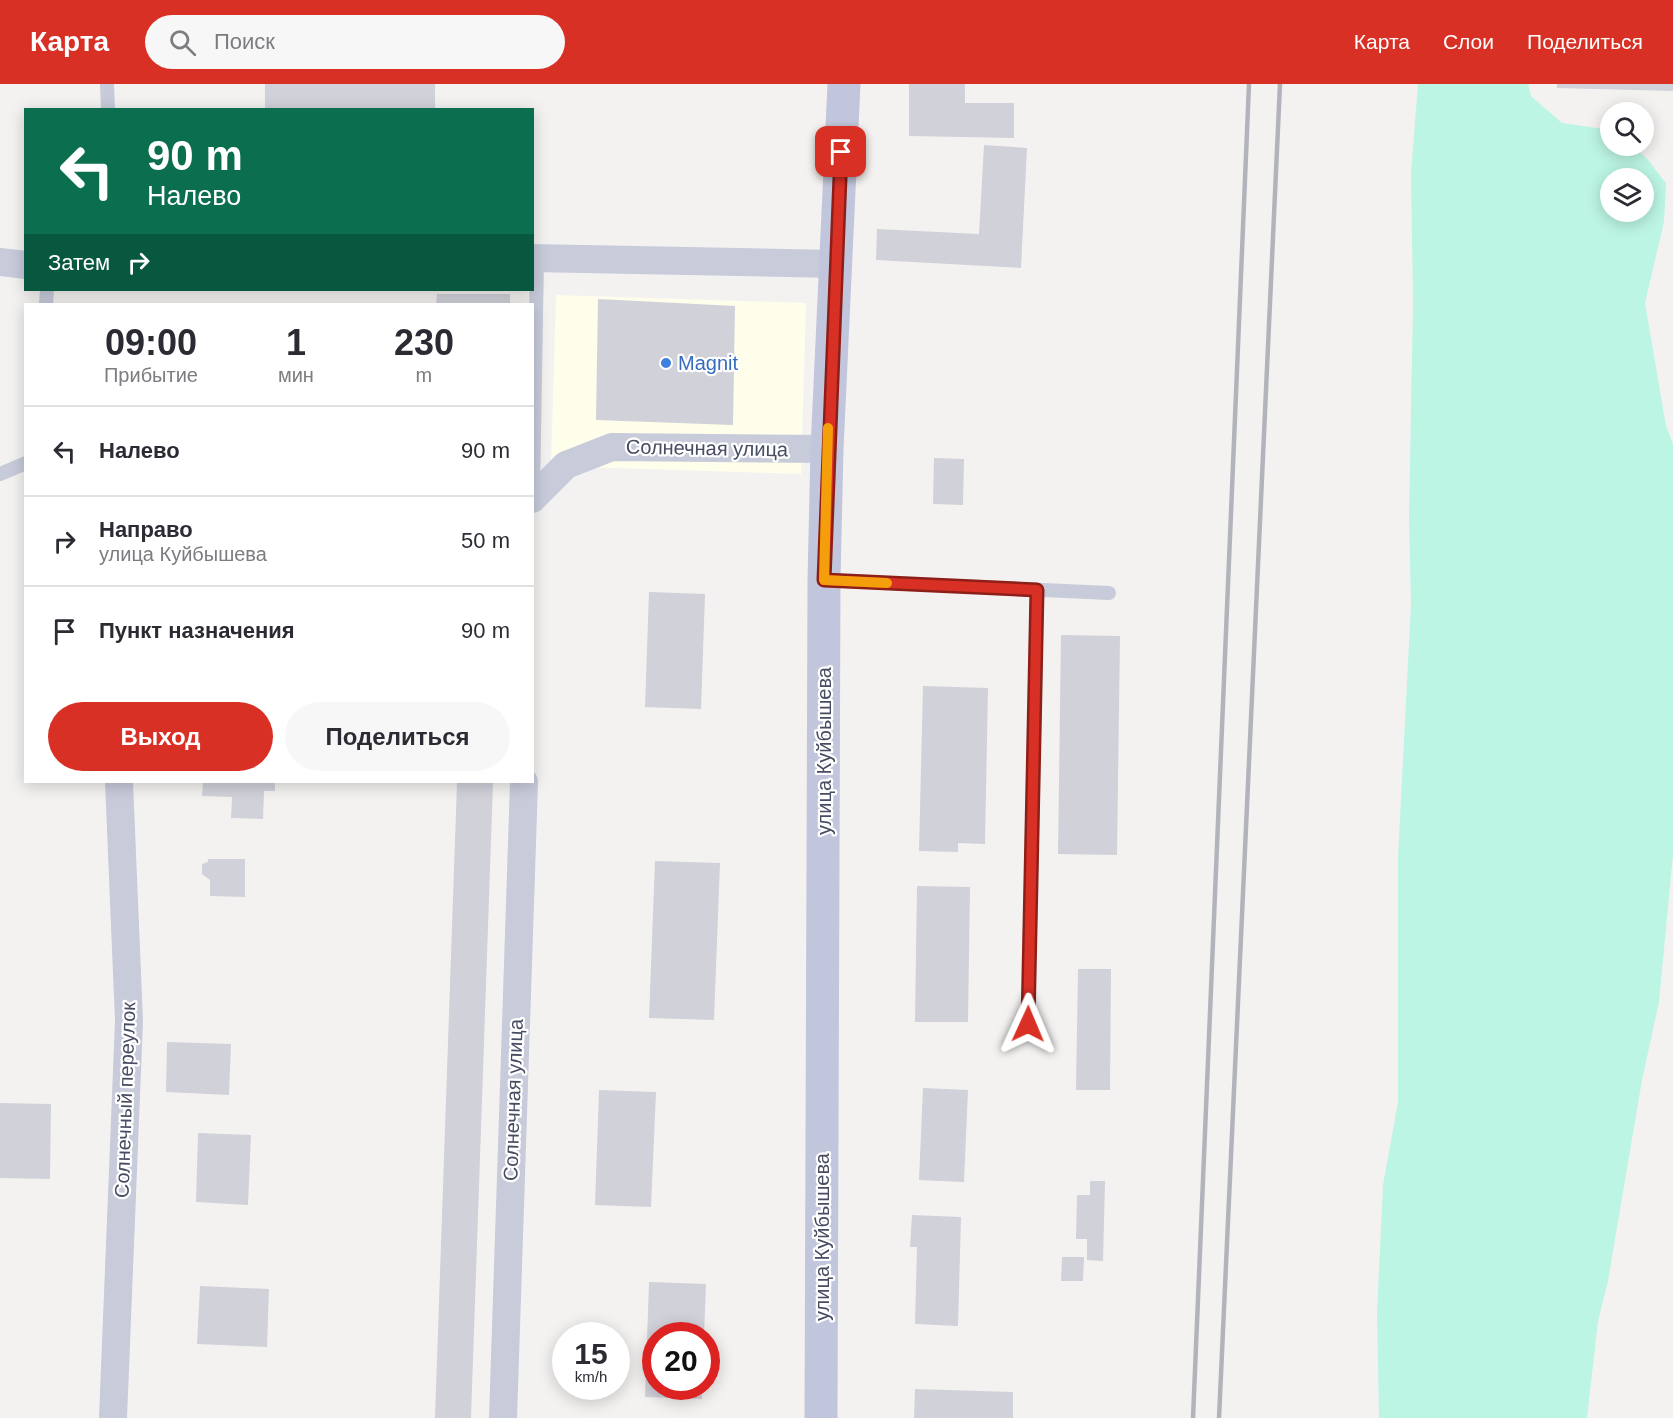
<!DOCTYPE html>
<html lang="ru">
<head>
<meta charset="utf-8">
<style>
	body { margin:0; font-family:Arial,sans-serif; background:#f7f7f7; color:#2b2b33; height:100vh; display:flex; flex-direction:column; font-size:22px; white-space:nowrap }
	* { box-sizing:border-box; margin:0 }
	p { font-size:20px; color:#7c7c81 }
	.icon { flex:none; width:33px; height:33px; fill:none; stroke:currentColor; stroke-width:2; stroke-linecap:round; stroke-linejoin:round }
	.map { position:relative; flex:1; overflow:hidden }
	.panel { position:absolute; left:24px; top:219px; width:510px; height:480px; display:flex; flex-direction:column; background:#fff; border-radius:0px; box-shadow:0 3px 15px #0003 }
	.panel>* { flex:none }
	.top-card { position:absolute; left:24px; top:24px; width:510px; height:183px; border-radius:0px; box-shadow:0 3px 15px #0003; background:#0b6e4f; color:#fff; overflow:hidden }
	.buttons { position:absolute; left:1600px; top:18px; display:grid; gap:12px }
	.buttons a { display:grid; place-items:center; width:54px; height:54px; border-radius:50%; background:#fff; box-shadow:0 3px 15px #0003; font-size:30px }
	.speed { position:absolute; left:552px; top:1238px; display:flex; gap:12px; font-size:30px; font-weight:700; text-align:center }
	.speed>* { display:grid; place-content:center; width:78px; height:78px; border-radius:50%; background:#fff; box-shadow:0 3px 15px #0003; line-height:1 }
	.speed small { font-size:15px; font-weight:400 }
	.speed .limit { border:9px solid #d22; background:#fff; color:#111 }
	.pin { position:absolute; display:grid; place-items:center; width:51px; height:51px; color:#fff; margin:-26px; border-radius:12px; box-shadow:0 3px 9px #0006 }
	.me { position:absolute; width:66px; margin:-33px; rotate:1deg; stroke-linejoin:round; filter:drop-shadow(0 0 4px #0008) }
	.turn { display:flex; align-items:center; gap:21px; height:126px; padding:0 24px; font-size:27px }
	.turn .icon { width:78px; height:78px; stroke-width:2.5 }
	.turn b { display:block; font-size:42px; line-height:51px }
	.then { display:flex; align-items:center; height:57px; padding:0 24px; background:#0003; gap:12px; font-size:22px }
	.eta { display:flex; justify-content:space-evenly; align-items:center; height:102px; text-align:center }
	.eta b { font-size:36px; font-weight:700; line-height:42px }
	.primary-button { display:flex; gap:12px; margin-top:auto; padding:12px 24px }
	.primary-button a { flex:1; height:69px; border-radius:36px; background:#d93025; color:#fff; font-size:24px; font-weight:700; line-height:69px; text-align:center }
	.primary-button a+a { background:#f7f7f7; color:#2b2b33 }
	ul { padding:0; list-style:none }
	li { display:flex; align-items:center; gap:18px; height:90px; padding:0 24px; border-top:2px solid #e1e1e2 }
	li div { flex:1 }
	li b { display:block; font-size:22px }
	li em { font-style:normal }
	header { display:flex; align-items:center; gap:36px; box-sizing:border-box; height:84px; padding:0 30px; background:#d93025; color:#fff }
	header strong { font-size:28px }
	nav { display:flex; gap:33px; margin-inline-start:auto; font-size:21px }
	.search { width:420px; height:54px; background:#f7f7f7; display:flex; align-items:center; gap:15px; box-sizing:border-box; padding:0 21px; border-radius:33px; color:#7c7c81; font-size:22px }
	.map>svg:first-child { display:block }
	.commercial { fill:#fefeeb }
	.green { fill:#bcf5e4; fill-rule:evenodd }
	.building { fill:#d0d1d9 }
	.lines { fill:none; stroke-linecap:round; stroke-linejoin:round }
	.lane { stroke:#c7cbda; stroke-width:14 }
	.street { stroke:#c7cbda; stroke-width:28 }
	.secondary { stroke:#c2c6dc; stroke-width:33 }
	.rail { stroke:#b3b3bc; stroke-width:4.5 }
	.route-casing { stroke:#8d1f18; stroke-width:15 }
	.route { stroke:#d93025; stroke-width:10 }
	.slow { stroke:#f59e0b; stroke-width:10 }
	.shop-dot { fill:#3f7fe0; stroke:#fff; stroke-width:2 }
	.labels { text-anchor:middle; stroke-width:4.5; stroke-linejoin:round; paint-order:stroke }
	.shop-label { font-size:20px; fill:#366cbe; stroke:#fff; text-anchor:start }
	.street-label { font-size:20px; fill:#464c61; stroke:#fff }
</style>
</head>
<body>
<header>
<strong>Карта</strong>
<div class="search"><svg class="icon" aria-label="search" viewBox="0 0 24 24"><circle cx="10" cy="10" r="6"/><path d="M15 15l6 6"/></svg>Поиск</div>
<nav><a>Карта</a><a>Слои</a><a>Поделиться</a></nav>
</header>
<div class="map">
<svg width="1673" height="1334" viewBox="0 0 1673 1334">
	<rect width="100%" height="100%" fill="#f4f2f1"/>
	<path class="commercial" d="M556,211L806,219L801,390L551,382Z"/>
	<path class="green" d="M1418,0H1528L1531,12L1562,39L1604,45L1611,50V62C1645,62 1646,75 1666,99L1664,138L1645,219L1666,342L1673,360V770L1659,918L1642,996L1608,1197L1598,1237L1587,1334H1379L1377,1229L1383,1101L1398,1018V773L1411,520L1409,434L1413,219L1411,89ZM1611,94H1644V128H1611Z"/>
	<path class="building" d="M265,0H435V26H265Z
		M909,0H965V19H1014V54L909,52Z
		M1557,0H1673V7L1557,4Z
		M984,61L1027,64L1021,184L876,176L877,145L979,150Z
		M437,210H510V220H436Z
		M598,215L735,222L733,341L596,336Z
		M934,374L964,375L963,421L933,420Z
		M649,508L705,510L701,625L645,623Z
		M1061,551L1120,552L1117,771L1058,770Z
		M923,602L988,604L985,760L958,759V768L919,767Z
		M203,698H275V707H264L263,735L231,734L232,713L202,712Z
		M457,698H493L471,1334H435Z
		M208,775H245V813L210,812V796L202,790V780L208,778Z
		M655,777L720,779L714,936L649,934Z
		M917,802L970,803L968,938H915Z
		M1078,885H1111L1110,1006H1076Z
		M167,958L231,960L229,1011L166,1008Z
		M923,1004L968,1006L964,1098L919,1096Z
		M599,1006L656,1008L651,1123L595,1121Z
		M0,1019L51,1020L50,1095L0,1094Z
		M198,1049L251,1051L248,1121L196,1118Z
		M1090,1097H1105L1103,1177L1087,1176V1155H1076L1077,1111H1090Z
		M912,1131L961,1133L958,1242L915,1240L917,1163H910Z
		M1062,1173H1084L1083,1197H1061Z
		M649,1198L706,1200L704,1251H656V1302H702V1315L645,1313Z
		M200,1202L269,1205L267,1263L197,1260Z
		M915,1305L1013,1308V1334H914Z"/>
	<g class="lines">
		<path class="lane" d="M107,0L108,26
			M46,220L47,206
			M0,390L26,379
			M533,410L537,174
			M824,496L1109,509
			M1028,940L1037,506"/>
		<path class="street" d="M532,174L836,180
			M0,178L26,181
			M532,415L566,381L612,363L827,365
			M113,1334L129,937L119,698
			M503,1334L524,698"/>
		<path class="secondary" d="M821,1334L824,496L827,365L844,0"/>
		<path class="rail" d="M1193,1334L1249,0
			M1219,1334L1280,0"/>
	</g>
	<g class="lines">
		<defs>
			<path id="route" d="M841,68L824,496L1037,506L1028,940"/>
		</defs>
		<use href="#route" class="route-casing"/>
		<use href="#route" class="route"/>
		<path class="slow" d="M828,344L824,496L887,499"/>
	</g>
	<circle class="shop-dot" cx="666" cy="279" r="6"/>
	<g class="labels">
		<g class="shop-label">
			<text x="678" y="286">Magnit</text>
		</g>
		<g class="street-label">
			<text transform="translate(707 364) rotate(1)" y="7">Солнечная улица</text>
			<text transform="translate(824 667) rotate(-90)" y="7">улица Куйбышева</text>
			<text transform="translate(125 1016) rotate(-88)" y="7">Солнечный переулок</text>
			<text transform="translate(513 1016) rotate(-88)" y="7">Солнечная улица</text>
			<text transform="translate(822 1153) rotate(-90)" y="7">улица Куйбышева</text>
		</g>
	</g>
</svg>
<div class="buttons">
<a><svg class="icon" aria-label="search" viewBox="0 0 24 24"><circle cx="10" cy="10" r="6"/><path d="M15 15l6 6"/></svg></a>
<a><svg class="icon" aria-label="layers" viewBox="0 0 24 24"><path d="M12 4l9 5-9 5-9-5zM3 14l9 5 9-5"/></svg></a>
</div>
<div class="speed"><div>15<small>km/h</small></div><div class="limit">20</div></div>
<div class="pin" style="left:841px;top:68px;background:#d93025"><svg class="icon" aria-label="arrive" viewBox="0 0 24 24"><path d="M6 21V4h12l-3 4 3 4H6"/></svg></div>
<svg class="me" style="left:1028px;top:940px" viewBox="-20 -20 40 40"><path d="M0-17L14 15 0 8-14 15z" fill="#d93025" stroke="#fff" stroke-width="4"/></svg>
<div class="top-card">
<div class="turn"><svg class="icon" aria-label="left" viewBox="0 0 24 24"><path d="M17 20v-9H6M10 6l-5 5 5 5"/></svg><div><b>90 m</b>Налево</div></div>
<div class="then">Затем<svg class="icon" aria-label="right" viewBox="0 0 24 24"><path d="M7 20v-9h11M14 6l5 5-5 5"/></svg></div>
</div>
<section class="panel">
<div class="eta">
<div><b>09:00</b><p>Прибытие</p></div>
<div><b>1</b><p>мин</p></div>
<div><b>230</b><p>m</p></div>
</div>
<ul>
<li><svg class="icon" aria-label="left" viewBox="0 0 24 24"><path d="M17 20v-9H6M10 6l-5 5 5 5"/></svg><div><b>Налево</b></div><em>90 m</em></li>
<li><svg class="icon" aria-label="right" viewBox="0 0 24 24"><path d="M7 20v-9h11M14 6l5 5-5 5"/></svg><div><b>Направо</b><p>улица Куйбышева</p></div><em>50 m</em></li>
<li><svg class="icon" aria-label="arrive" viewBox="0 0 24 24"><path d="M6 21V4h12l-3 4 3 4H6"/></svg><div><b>Пункт назначения</b></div><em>90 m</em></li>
</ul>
<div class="primary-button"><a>Выход</a><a>Поделиться</a></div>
</section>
</div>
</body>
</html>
